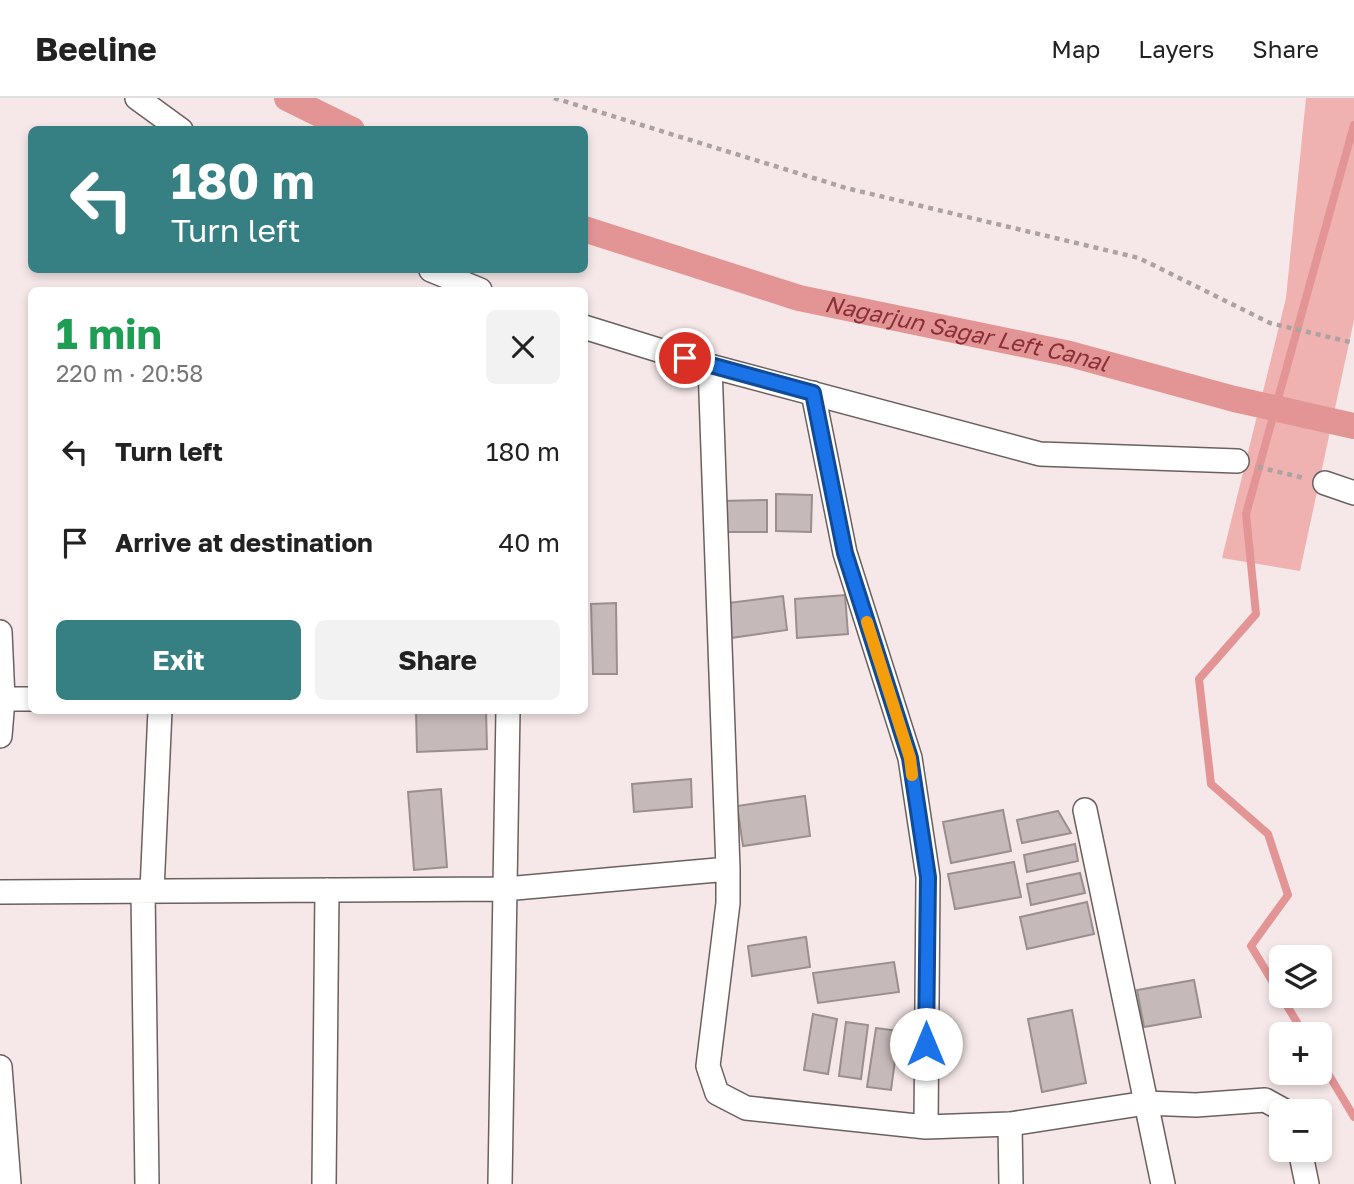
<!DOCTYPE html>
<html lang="en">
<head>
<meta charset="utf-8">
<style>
	body { margin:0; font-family:"Golos Text",sans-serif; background:#f2f2f2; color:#222; height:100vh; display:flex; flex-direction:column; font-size:26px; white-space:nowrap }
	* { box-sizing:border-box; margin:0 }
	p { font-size:23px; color:#767676 }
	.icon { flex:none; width:38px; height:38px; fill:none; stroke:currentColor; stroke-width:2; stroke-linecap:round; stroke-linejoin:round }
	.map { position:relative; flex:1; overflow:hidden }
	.sheet { position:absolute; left:28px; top:189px; width:560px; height:427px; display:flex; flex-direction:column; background:#fff; border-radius:10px; box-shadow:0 4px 10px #0003 }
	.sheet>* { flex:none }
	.guide { position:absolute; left:28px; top:28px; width:560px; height:147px; border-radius:10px; box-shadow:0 4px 10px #0003; background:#367f82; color:#fff; overflow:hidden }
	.buttons { position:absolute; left:1269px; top:847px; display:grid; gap:14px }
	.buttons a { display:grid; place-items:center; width:63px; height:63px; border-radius:10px; background:#fff; box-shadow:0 4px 10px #0003; font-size:35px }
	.pin { position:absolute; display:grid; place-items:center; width:60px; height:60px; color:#fff; margin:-30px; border:4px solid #fff; border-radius:50%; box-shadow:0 2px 7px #0007 }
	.me { position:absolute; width:77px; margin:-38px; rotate:0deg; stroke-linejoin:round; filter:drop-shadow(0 0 5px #0008) }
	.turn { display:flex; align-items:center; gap:24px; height:147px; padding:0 28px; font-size:32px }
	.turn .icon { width:91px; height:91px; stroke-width:2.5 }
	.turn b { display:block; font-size:49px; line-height:60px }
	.round { display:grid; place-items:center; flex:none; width:74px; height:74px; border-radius:10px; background:#f2f2f2 }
	.head { display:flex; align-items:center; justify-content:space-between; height:119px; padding:0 28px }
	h1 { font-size:42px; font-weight:700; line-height:52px; color:#1e9e55 }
	.cta { display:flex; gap:14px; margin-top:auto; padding:14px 28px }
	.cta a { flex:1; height:80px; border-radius:10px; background:#367f82; color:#fff; font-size:28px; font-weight:700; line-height:80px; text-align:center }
	.cta a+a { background:#f2f2f2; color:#222 }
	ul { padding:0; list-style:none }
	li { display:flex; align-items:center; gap:21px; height:91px; padding:0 28px }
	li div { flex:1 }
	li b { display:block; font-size:26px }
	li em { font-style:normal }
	header { display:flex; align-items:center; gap:42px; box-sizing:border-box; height:98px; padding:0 35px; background:#fff; border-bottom:2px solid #e0e0e0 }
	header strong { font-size:33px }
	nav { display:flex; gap:38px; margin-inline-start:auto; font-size:24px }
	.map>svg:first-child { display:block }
	.green { fill:#f0b1b1 }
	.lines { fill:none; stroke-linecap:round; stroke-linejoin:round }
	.stream { stroke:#e39596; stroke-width:8 }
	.canal { stroke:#e39596; stroke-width:26 }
	.building { fill:#c6b9b9; stroke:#9a8e8e; stroke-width:2 }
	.minor-casing { stroke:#6b6060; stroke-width:26 }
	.path { stroke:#aca2a2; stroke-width:4.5; stroke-dasharray:5 5; stroke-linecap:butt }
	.minor { stroke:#fff; stroke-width:23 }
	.route-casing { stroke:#114b97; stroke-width:18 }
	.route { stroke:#1a73e8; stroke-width:12 }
	.slow { stroke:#f59e0b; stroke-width:12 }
	.labels { text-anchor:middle; stroke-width:6; stroke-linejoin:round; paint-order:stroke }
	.water-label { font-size:23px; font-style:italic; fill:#8b2f37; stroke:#f6e8e8 }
</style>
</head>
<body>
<header>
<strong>Beeline</strong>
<nav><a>Map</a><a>Layers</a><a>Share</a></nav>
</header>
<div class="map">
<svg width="1354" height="1086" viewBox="0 0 1354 1086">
	<rect width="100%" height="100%" fill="#f6e8e8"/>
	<path class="green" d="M1306,0H1354V222L1300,473L1222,460L1286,200Z"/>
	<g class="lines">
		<path class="stream" d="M1304,936L1251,848L1288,797L1268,736L1211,686L1199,581L1256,516L1246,416L1354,27
			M1320,962L1354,1019"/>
		<g class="canal">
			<path d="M287,0L352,32"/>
			<path id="s1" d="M584,131L799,200L1070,256L1234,301L1354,328"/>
		</g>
	</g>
	<path class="building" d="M776,396L812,397L811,434L776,433Z
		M767,402V434H722V403Z
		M845,497L848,536L797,540L795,501Z
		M783,498L787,532L724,541L720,506Z
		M616,505L617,576H593L591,506Z
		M486,612L487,651L417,654L416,614Z
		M691,681L692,709L634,714L632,686Z
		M441,691L447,769L414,772L408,694Z
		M805,698L810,738L743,748L737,708Z
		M1003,712L1011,753L951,765L943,724Z
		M1058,713L1071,735L1022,745L1017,722Z
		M1075,746L1078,763L1027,774L1024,757Z
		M1014,764L1021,799L955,811L948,776Z
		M1080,775L1085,795L1031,807L1027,786Z
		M1087,804L1094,836L1027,851L1020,819Z
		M806,839L810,869L752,878L748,848Z
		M894,864L899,894L818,905L813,875Z
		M1194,882L1201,919L1144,929L1137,892Z
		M1072,912L1086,985L1042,994L1028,921Z
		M813,916L837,921L828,976L804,972Z
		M846,924L868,927L861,981L839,978Z
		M876,930L899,933L891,992L867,989Z"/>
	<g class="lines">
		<defs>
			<path id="minor" d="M137,0L181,32
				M431,172L480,192
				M584,229L710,268L1040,356L1237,363
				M710,268L728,771V805L708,968L717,995L746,1010L926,1029L1010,1026L1146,1005L1196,1007L1265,1002L1285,1013
				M813,295L845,455L910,660L928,779L926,1029
				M1325,385L1354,395
				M0,534L3,601L0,638
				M3,601H32
				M1085,712L1163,1086
				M143,793L147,1086
				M152,793L160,612
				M0,794L505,791L728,771
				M0,969L9,1086
				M1010,1026L1011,1086
				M1300,1052L1307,1086
				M324,1086L327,792
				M500,1086L508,612"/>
		</defs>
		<use href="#minor" class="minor-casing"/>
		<path class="path" d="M554,0L846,90L1139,160L1270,225L1354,245
			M1258,369L1304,380"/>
		<use href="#minor" class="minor"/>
	</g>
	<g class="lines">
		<defs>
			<path id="route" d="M685,260L813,295L845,455L910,660L928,779L926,946"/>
		</defs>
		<use href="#route" class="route-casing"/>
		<use href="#route" class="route"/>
		<path class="slow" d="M867,524L910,660L912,677"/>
	</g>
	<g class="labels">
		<g class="water-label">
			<text dy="8" stroke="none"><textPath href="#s1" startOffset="397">Nagarjun Sagar Left Canal</textPath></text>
		</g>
	</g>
</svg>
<div class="buttons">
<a><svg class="icon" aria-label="layers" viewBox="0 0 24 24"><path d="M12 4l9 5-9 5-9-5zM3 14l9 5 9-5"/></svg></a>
<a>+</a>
<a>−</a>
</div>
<div class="pin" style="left:685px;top:260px;background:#d93025"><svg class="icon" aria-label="arrive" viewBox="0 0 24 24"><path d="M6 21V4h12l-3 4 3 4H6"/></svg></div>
<svg class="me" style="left:926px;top:946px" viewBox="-20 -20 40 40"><circle r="19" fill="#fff"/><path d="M0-13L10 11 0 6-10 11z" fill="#1a73e8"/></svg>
<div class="guide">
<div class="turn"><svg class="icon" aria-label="left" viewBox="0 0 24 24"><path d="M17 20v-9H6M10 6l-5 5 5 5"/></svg><div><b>180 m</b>Turn left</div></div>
</div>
<section class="sheet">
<div class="head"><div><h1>1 min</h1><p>220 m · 20:58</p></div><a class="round"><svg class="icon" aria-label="close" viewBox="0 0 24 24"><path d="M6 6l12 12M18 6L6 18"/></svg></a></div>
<ul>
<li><svg class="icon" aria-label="left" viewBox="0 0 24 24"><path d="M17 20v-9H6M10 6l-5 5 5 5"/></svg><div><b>Turn left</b></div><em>180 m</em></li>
<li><svg class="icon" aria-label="arrive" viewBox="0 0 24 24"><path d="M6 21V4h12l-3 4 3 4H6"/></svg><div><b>Arrive at destination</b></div><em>40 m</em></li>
</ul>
<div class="cta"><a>Exit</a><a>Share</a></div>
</section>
</div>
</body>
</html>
